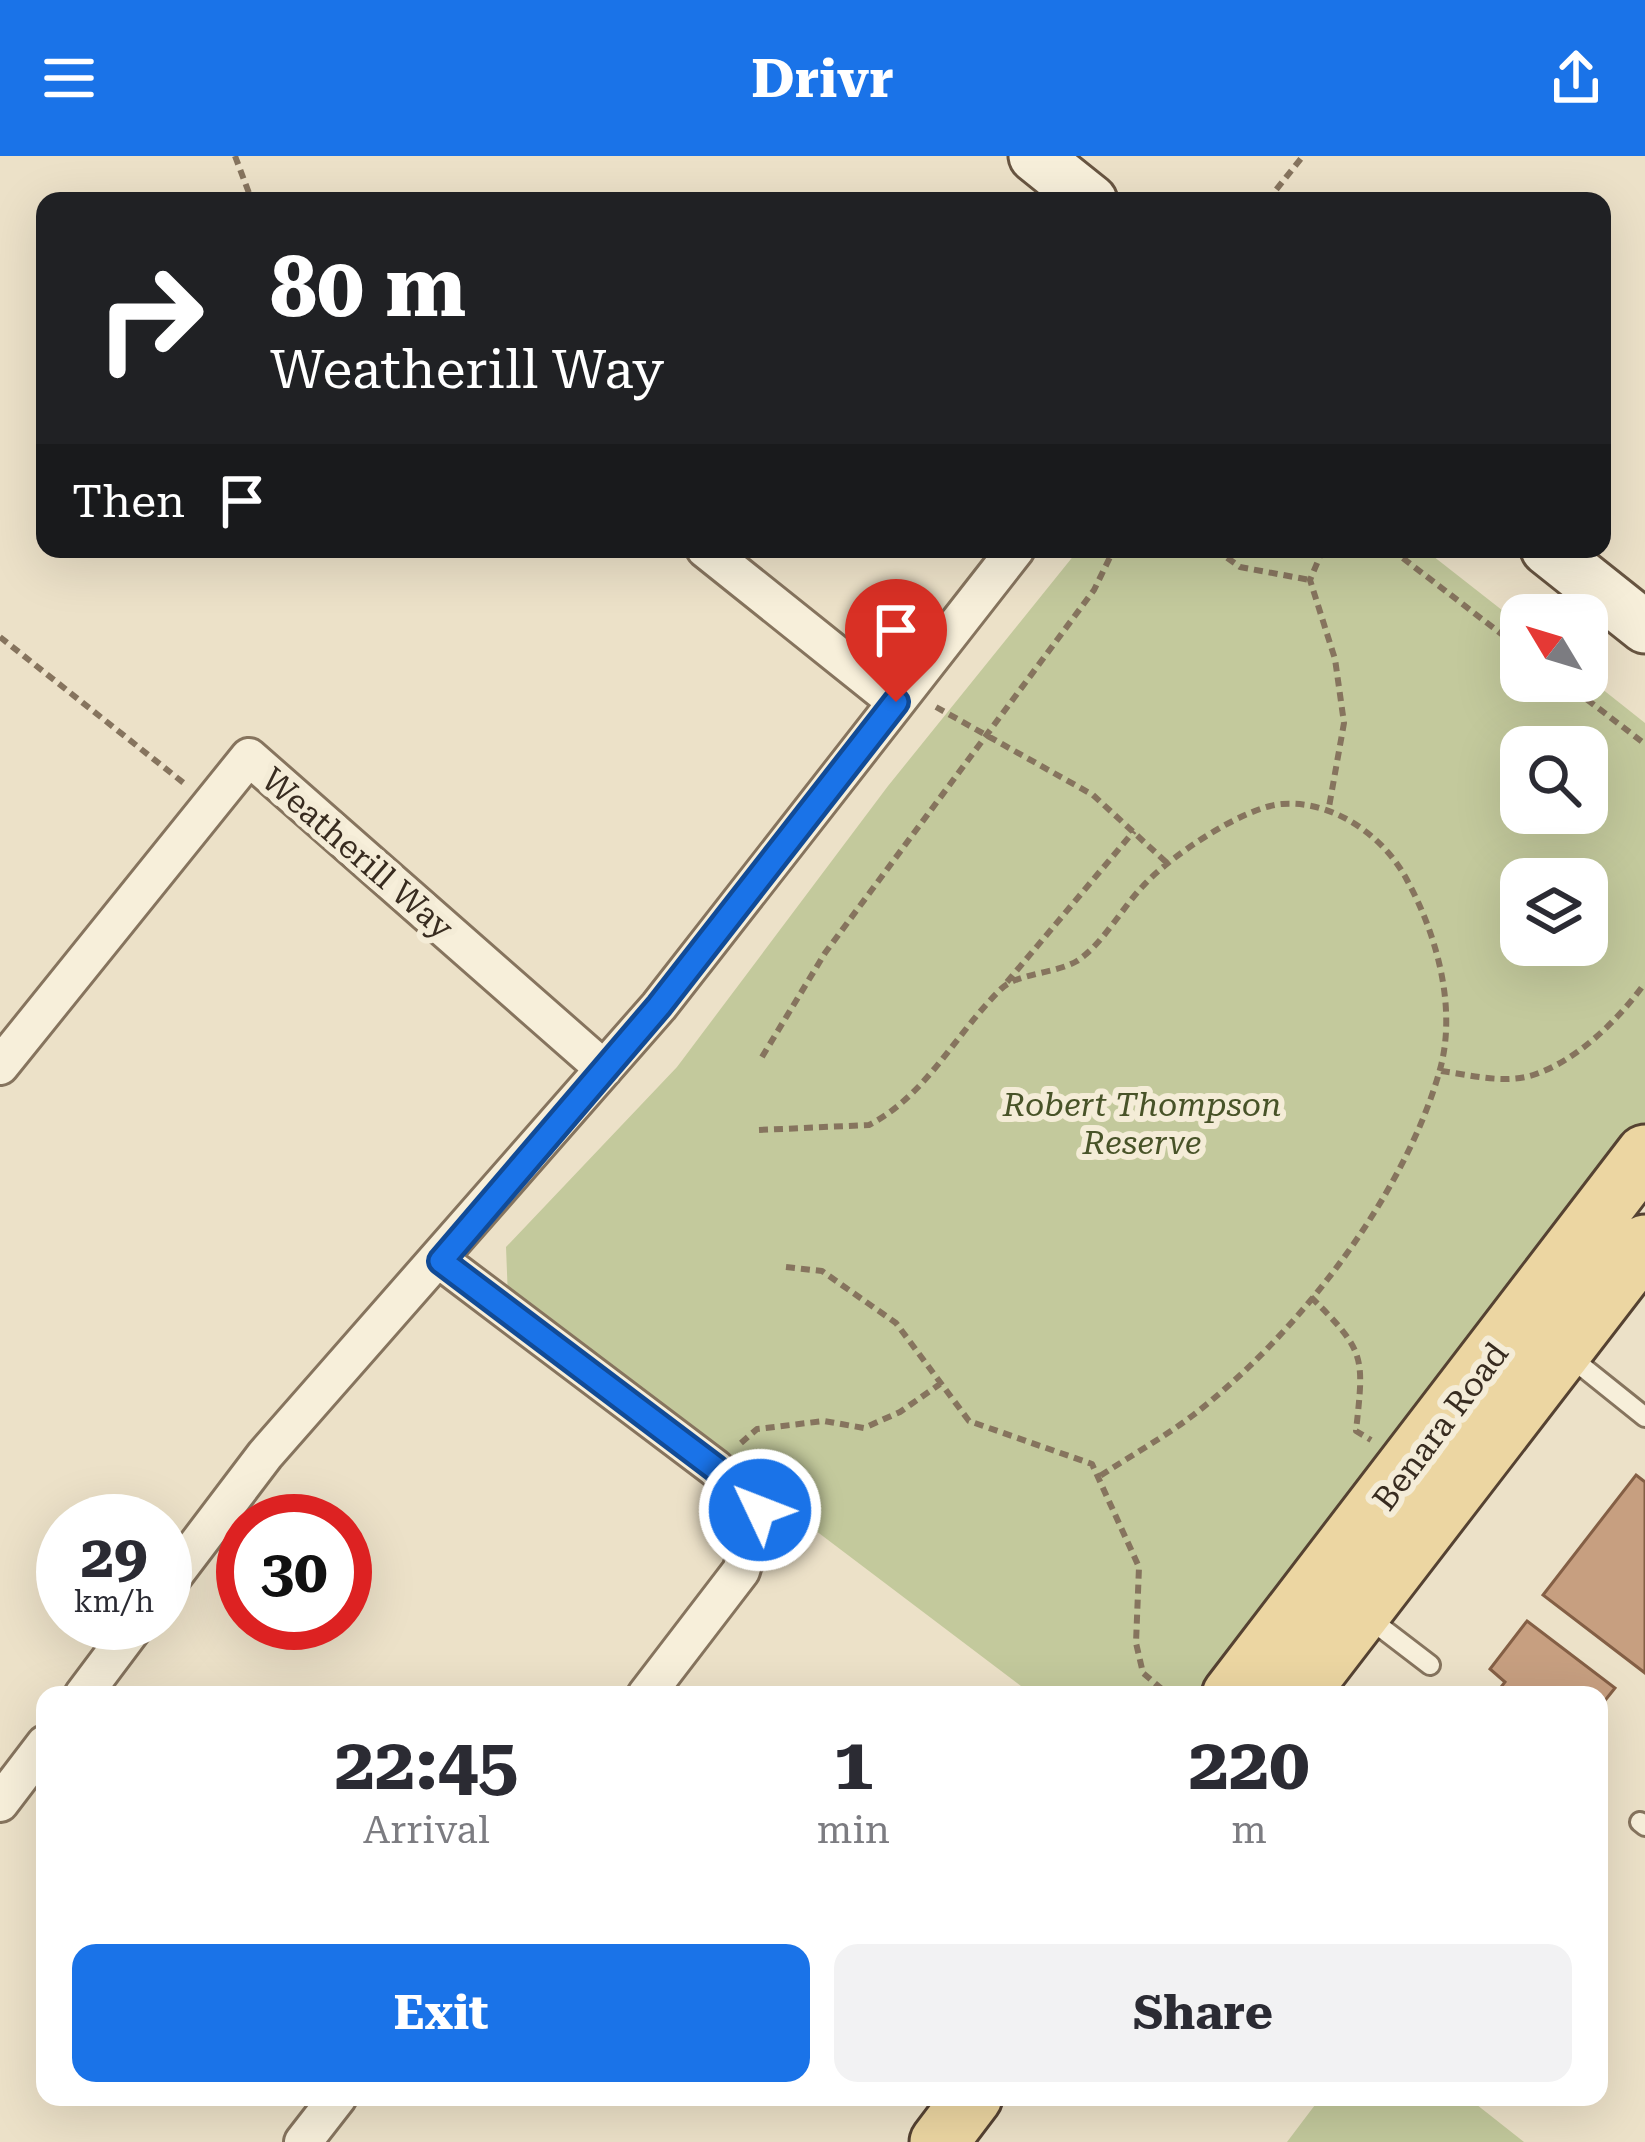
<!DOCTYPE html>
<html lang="en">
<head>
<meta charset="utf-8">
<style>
	body { margin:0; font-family:"Roboto Serif",serif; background:#f2f2f3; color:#2b2b33; height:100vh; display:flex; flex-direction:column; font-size:45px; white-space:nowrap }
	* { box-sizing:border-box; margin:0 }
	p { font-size:39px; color:#7c7c81 }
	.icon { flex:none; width:66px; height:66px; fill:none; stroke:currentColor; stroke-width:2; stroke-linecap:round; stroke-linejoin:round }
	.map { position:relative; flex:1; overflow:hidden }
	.sheet { position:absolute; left:36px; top:1530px; width:1572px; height:420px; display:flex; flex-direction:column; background:#fff; border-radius:24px; box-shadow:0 12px 48px #0002 }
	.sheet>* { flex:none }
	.top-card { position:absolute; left:36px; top:36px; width:1575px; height:366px; border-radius:24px; box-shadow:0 12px 48px #0002; background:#202124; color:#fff; overflow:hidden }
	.needle { width:78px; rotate:308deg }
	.controls { position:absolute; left:1500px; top:438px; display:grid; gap:24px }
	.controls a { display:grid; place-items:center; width:108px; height:108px; border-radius:24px; background:#fff; box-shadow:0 12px 48px #0002; font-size:60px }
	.speed { position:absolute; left:36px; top:1338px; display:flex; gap:24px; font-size:60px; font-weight:700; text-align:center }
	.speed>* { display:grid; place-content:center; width:156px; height:156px; border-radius:50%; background:#fff; box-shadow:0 12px 48px #0002; line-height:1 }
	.speed small { font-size:30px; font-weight:400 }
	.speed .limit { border:18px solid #d22; background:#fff; color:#111 }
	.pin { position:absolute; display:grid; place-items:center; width:102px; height:102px; color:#fff; margin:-123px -51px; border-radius:50% 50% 50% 0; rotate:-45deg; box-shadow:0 0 12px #0007 }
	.pin .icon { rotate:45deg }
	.me { position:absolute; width:132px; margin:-66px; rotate:313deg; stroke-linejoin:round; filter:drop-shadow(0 0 9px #0008) }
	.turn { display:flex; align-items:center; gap:42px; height:252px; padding:0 36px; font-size:54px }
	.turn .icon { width:156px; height:156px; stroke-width:2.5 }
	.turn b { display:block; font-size:84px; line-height:102px }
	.then { display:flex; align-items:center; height:114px; padding:0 36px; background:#0003; gap:24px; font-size:45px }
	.eta { display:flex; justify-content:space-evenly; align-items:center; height:204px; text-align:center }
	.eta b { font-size:72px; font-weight:700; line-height:84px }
	.cta { display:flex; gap:24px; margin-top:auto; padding:24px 36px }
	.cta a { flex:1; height:138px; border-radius:24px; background:#1a73e8; color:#fff; font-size:48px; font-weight:700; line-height:138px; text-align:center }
	.cta a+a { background:#f2f2f3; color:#2b2b33 }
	header { display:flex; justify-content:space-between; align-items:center; height:156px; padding:0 36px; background:#1a73e8; color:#fff; font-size:54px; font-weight:700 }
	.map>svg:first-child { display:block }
	.green { fill:#c3c99c; fill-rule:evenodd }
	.building { fill:#c79f80; stroke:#845f45; stroke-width:3 }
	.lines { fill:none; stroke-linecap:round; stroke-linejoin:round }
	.service-casing { stroke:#86745e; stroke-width:24 }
	.minor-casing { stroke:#86745e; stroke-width:42 }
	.secondary-casing { stroke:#685541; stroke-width:57 }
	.primary-casing { stroke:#554232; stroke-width:63 }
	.path { stroke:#86745e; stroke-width:6; stroke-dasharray:9 6; stroke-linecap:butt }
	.service { stroke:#f7efda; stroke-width:18 }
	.minor { stroke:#f7efda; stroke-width:36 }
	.secondary { stroke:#f7efda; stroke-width:51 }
	.primary { stroke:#ecd6a2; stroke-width:57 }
	.route-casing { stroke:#114b97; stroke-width:30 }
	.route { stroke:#1a73e8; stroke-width:21 }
	.labels { text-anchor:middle; stroke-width:12; stroke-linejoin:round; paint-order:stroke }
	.street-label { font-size:33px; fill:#382c20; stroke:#f4ecd7 }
	.park-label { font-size:33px; font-style:italic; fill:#485328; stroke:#f4ecd7 }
</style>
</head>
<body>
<header><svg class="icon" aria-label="menu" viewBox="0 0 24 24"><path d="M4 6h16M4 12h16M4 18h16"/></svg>Drivr<svg class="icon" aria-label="share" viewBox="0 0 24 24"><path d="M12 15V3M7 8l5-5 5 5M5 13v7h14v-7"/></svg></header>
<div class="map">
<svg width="1645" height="1986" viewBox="0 0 1645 1986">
	<rect width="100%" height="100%" fill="#ece1c8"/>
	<path class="green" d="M1079,393H1424L1521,469V525L1587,521L1645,567V975L1215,1539H1033L508,1142L506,1091L677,911L888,630ZM1521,591H1587V657H1521ZM1521,723H1587V789H1521Z
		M1321,1941H1467L1524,1986H1287Z"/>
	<path class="building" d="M1636,1319L1645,1326V1517L1543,1439Z
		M1527,1465L1615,1532L1599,1552V1539H1495L1505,1526L1490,1513Z"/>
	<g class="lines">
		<defs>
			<path id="service" d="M1569,1200L1645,1261
				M1366,1460L1430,1509
				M1640,1666L1645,1670"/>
			<path id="minor" d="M705,393L896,546
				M0,910L249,601L604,913
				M441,1105L715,1312L760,1354L741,1415L646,1539
				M165,1431L265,1299L659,850L1016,393
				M83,1539L137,1467
				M0,1647L45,1588
				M303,1986L338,1941"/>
			<path id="secondary" d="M1035,0L1091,45
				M1547,393L1645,471"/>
			<path id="primary" d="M1231,1539L1645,998
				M1298,1539L1645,1088
				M939,1986L973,1941"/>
		</defs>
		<use href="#service" class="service-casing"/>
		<use href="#minor" class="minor-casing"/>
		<use href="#secondary" class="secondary-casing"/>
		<use href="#primary" class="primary-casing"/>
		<path class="path" d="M235,0L252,45
			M1267,45L1303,0
			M1215,393L1240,411L1310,424
			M1323,393L1310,424L1335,503L1344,567L1329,651
			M1391,393L1521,493
			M0,481L185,628
			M1563,525L1645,588
			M936,551L1093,639L1166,706
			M1007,826L1134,675
			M762,901L825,797L1094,434L1114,393
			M1441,915C1471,919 1506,929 1536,918C1579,903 1619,863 1645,827
			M759,974L869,969C927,939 955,878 1001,833C1017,817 1055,818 1077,805C1102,789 1122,752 1143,730C1169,701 1243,651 1282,648C1333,644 1384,680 1407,724C1437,779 1458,854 1439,917C1402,1044 1295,1181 1192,1260C1163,1282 1130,1300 1100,1320
			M786,1111L822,1115L896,1167L969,1265L1092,1308L1139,1411L1136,1487L1143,1517L1169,1539
			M1311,1141C1366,1196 1364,1200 1356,1275L1371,1284
			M741,1287L757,1273L824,1265L864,1272L900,1256L940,1228"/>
		<use href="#service" class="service"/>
		<use href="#minor" class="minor"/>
		<use href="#secondary" class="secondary"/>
		<use href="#primary" class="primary"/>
	</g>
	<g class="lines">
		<defs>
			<path id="route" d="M760,1354L715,1312L441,1105L659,850L896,546"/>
		</defs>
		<use href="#route" class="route-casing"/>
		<use href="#route" class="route"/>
	</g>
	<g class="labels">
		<g class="street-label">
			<text transform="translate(358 697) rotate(41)" y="12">Weatherill Way</text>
			<text transform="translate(1440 1270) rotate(-53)" y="12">Benara Road</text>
		</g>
		<g class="park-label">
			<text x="1142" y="960">Robert Thompson<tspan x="1142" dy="38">Reserve</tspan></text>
		</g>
	</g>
</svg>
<div class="controls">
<a><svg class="needle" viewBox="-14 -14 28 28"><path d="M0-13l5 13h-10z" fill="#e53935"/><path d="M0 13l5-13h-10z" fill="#7c7c81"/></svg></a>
<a><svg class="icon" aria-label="search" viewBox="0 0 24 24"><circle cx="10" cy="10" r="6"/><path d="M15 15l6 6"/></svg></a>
<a><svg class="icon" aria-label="layers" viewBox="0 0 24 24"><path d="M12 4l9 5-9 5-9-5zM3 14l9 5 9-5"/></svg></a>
</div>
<div class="speed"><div>29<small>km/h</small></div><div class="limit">30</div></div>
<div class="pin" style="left:896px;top:546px;background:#d93025"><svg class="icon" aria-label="arrive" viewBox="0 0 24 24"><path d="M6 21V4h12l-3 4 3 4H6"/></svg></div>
<svg class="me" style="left:760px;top:1354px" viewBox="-20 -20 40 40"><circle r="17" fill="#1a73e8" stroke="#fff" stroke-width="3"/><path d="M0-11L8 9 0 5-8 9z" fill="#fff"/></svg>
<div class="top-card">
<div class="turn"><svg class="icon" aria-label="right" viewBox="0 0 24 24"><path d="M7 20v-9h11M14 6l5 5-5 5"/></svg><div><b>80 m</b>Weatherill Way</div></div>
<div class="then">Then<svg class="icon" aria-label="arrive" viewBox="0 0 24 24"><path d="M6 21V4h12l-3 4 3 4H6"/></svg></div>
</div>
<section class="sheet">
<div class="eta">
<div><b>22:45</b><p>Arrival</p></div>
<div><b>1</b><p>min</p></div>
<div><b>220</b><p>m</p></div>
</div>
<div class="cta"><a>Exit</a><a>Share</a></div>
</section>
</div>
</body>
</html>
